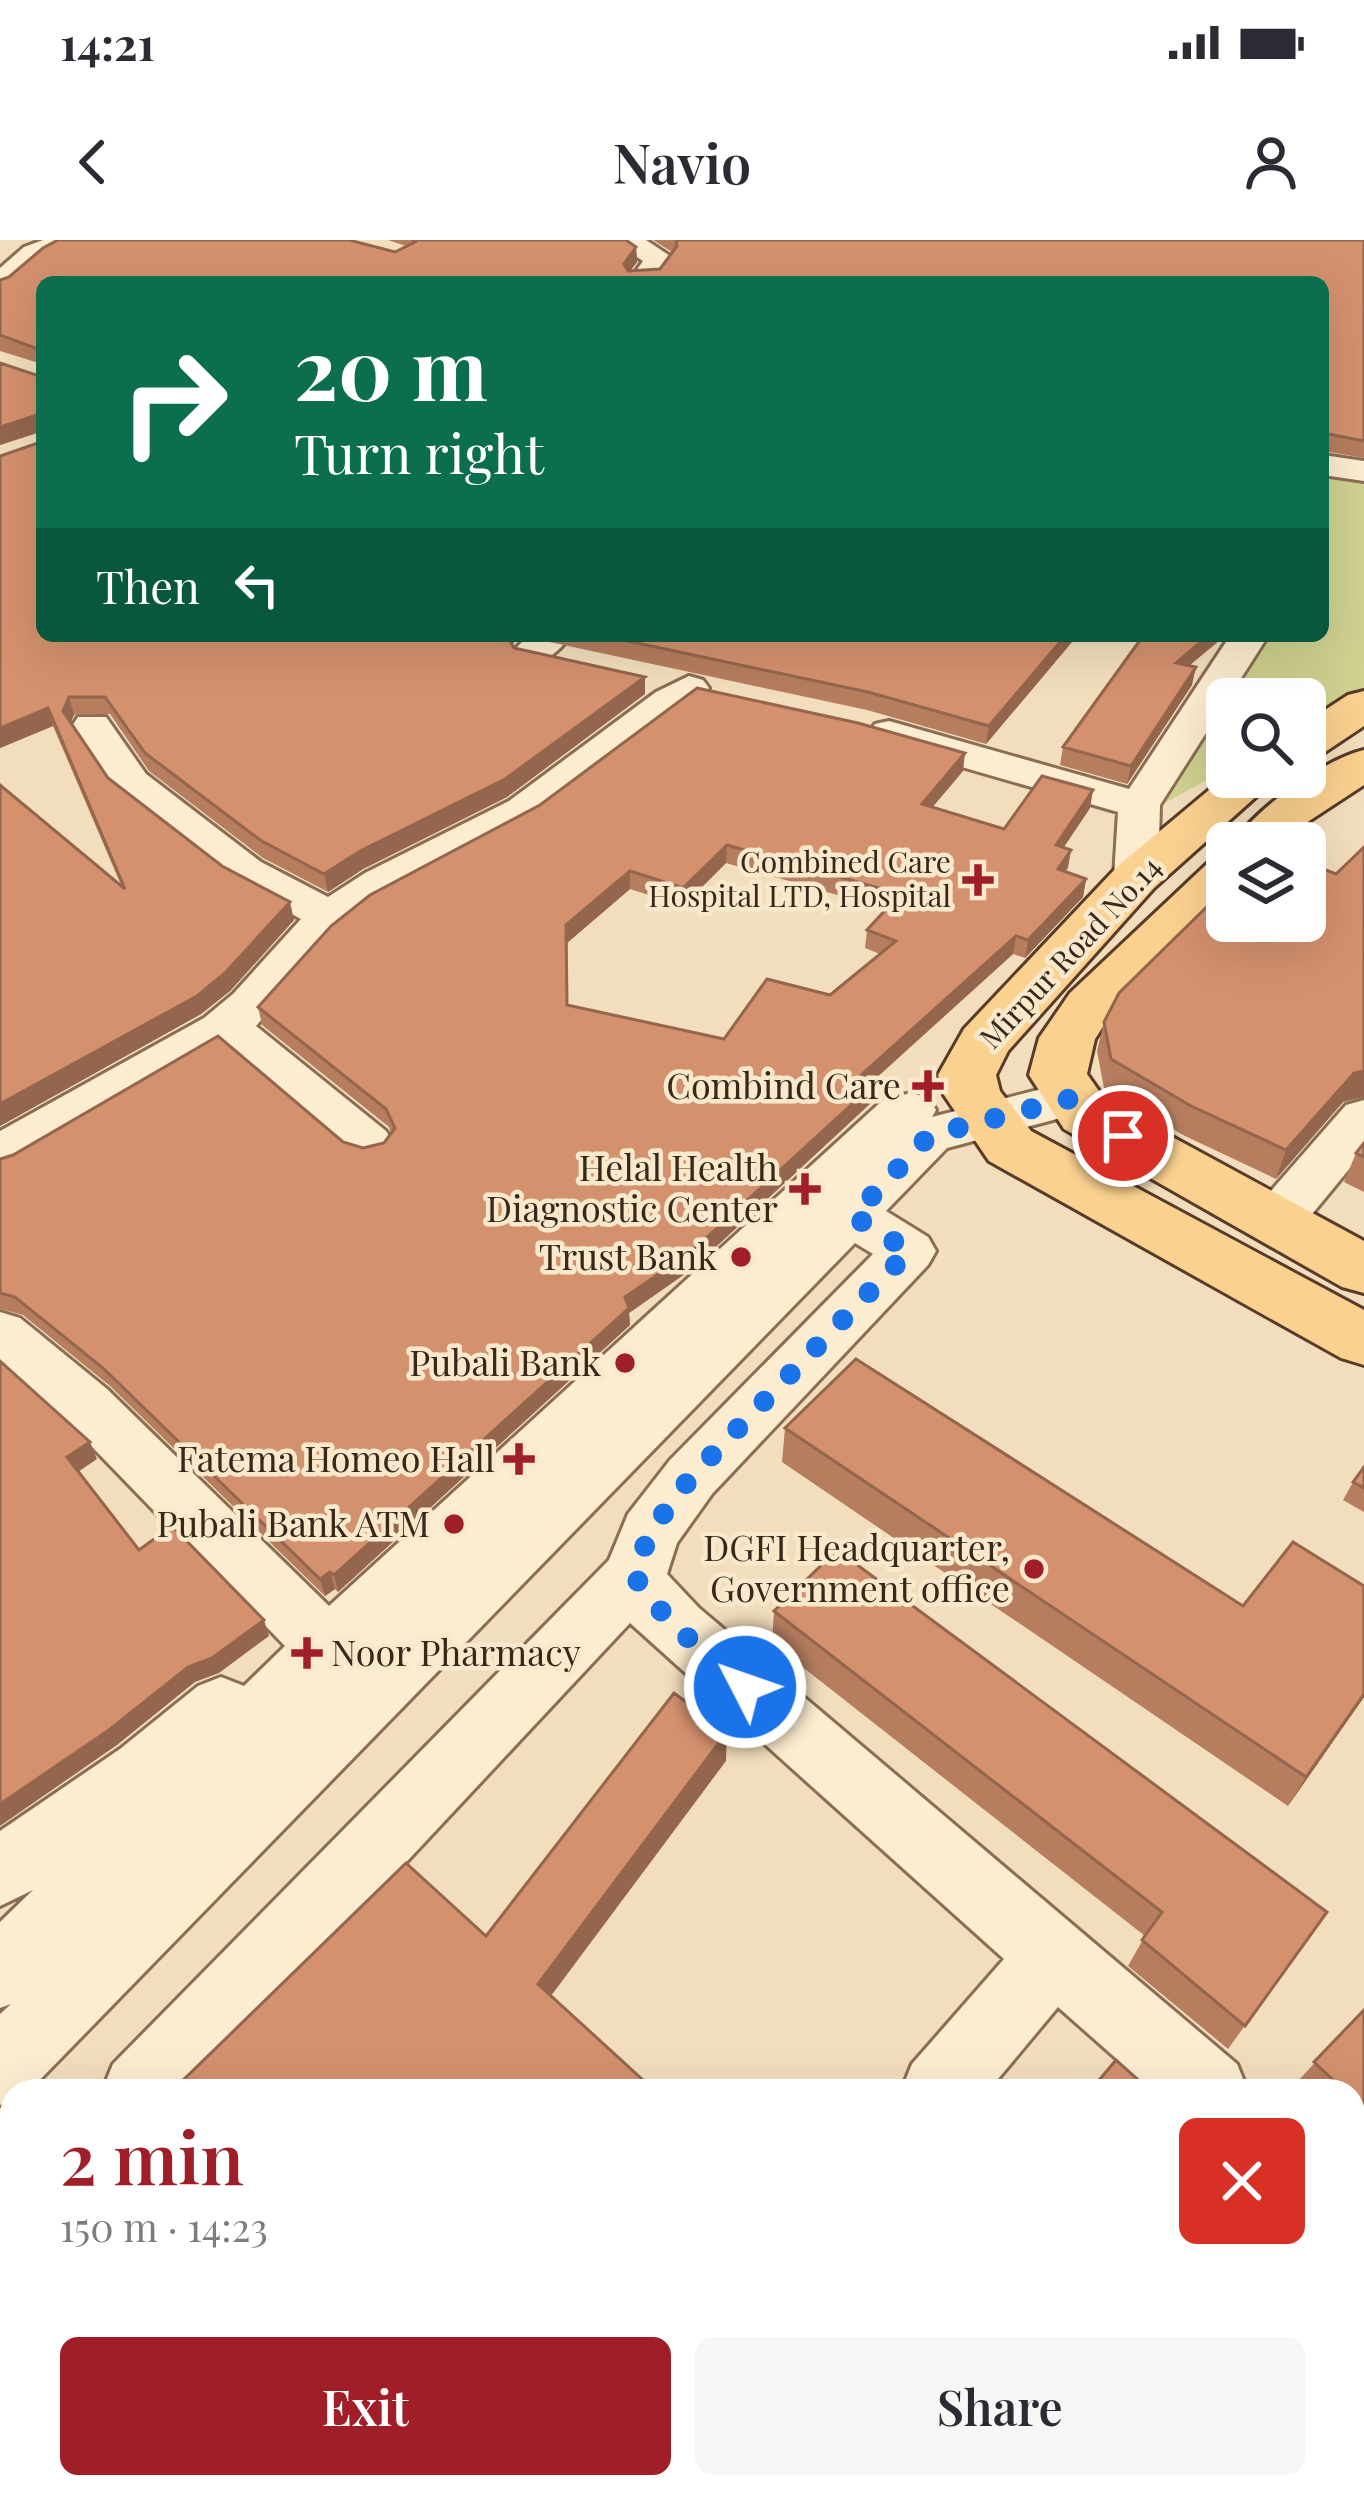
<!DOCTYPE html>
<html lang="en">
<head>
<meta charset="utf-8">
<style>
	body { margin:0; font-family:"Playfair Display",serif; background:#f7f7f7; color:#2b2b33; height:100vh; display:flex; flex-direction:column; font-size:45px; white-space:nowrap }
	* { box-sizing:border-box; margin:0 }
	p { font-size:39px; color:#7c7c81 }
	.icon { flex:none; width:66px; height:66px; fill:none; stroke:currentColor; stroke-width:2; stroke-linecap:round; stroke-linejoin:round }
	.map { position:relative; flex:1; overflow:hidden }
	.panel { position:absolute; left:0px; top:1839px; width:1365px; height:420px; display:flex; flex-direction:column; background:#fff; border-radius:36px 36px 0 0; box-shadow:0 12px 48px #0002 }
	.panel>* { flex:none }
	.hud { position:absolute; left:36px; top:36px; width:1293px; height:366px; border-radius:18px; box-shadow:0 12px 48px #0002; background:#0b6e4f; color:#fff; overflow:hidden }
	.fabs { position:absolute; left:1206px; top:438px; display:grid; gap:24px }
	.fabs a { display:grid; place-items:center; width:120px; height:120px; border-radius:18px; background:#fff; box-shadow:0 12px 48px #0002; font-size:60px }
	.pin { position:absolute; display:grid; place-items:center; width:102px; height:102px; color:#fff; margin:-51px; border:6px solid #fff; border-radius:50%; box-shadow:0 3px 12px #0007 }
	.me { position:absolute; width:132px; margin:-66px; rotate:311deg; stroke-linejoin:round; filter:drop-shadow(0 0 9px #0008) }
	.turn { display:flex; align-items:center; gap:42px; height:252px; padding:0 60px; font-size:54px }
	.turn .icon { width:156px; height:156px; stroke-width:2.5 }
	.turn b { display:block; font-size:84px; line-height:102px }
	.then { display:flex; align-items:center; height:114px; padding:0 60px; background:#0003; gap:24px; font-size:45px }
	.round { display:grid; place-items:center; flex:none; width:126px; height:126px; border-radius:18px; background:#f7f7f7 }
	.headline { display:flex; align-items:center; justify-content:space-between; height:204px; padding:0 60px }
	h1 { font-size:72px; font-weight:600; line-height:90px; color:#a01e28 }
	.action { display:flex; gap:24px; margin-top:auto; padding:24px 60px }
	.action a { flex:1; height:138px; border-radius:18px; background:#a01e28; color:#fff; font-size:48px; font-weight:600; line-height:138px; text-align:center }
	.action a+a { background:#f7f7f7; color:#2b2b33 }
	.status { display:flex; justify-content:space-between; align-items:center; height:84px; padding:0 60px; background:#fff; direction:ltr }
	.status svg { height:33px; fill:currentColor }
	header { display:flex; justify-content:space-between; align-items:center; height:156px; padding:0 60px; background:#fff; font-size:54px; font-weight:600 }
	.map>svg:first-child { display:block }
	.green { fill:#ced18f }
	.lines { fill:none; stroke-linecap:round; stroke-linejoin:round }
	.minor-casing { stroke:#8b6d54; stroke-width:6 }
	.primary-casing { stroke:#583b29; stroke-width:6 }
	.minor { fill:#fcecd0; fill-rule:evenodd }
	.primary { fill:#fad18f; fill-rule:evenodd }
	.wall { fill:#b67d5f; fill-rule:evenodd }
	.shaded-wall { fill:#94664d }
	.building { fill:#d4916e; stroke:#94664d; stroke-width:3; fill-rule:evenodd }
	.route { stroke:#1a73e8; stroke-width:21; stroke-dasharray:0 37.8 }
	.poi-dot { fill:#a01e28; stroke:#f9e9cc; stroke-width:4.5 }
	.labels { text-anchor:middle; stroke-width:9; stroke-linejoin:round; paint-order:stroke }
	.far-poi-label { font-size:30px; fill:#39271a; stroke:#f9e9cc; text-anchor:end }
	.far-street-label { font-size:30px; fill:#39271a; stroke:#f9e9cc }
	.poi-label { font-size:36px; fill:#39271a; stroke:#f9e9cc; text-anchor:end }
</style>
</head>
<body>
<div class="status"><b>14:21</b><svg viewBox="0 0 49 12"><path d="M0 12V9h3v3zM5 12V6h3v6zM10 12V3h3v9zM15 12V0h3v12zM26 1h20v11H26zM47 4h2v5h-2z"/></svg></div>
<header><svg class="icon" aria-label="back" viewBox="0 0 24 24"><path d="M15 5l-7 7 7 7"/></svg>Navio<svg class="icon" aria-label="person" viewBox="0 0 24 24"><circle cx="12" cy="8" r="4"/><path d="M4 21q1-7 8-7t8 7"/></svg></header>
<div class="map">
<svg width="1364" height="2259" viewBox="0 0 1364 2259">
	<rect width="100%" height="100%" fill="#f2debc"/>
	<path class="green" d="M1323,232L1364,237V456L1305,488V459H1227V529L1157,567L1261,396H1323Z"/>
	<g class="lines">
		<defs>
			<path id="minor" d="M43,0H82L44,19L10,49L0,52V28L24,7Z
				M611,0H646L673,18L656,42H628L643,21Z
				M1323,215L1364,221V241L1323,235Z
				M528,396H570C557,415 540,427 516,421L511,413Z
				M1230,396H1268L1160,565L1158,637L1152,646L1136,650L1120,646L1114,637L1118,572L875,502L869,493L875,484L889,481L1129,549Z
				M689,436L703,440L709,448L703,456L539,579L370,669L331,701L256,786L386,891L394,904L386,917L368,922L350,917L223,809L18,929L0,934V891L204,778L233,754L301,679L229,640L116,552L72,486L78,477H106L146,534L261,622L328,657L365,633L509,561L656,452Z
				M1073,841L1091,846L1098,858L1091,870L947,908L886,971L928,997L936,1011L928,1025L712,1254L677,1303L667,1334L699,1368L1237,1824L1248,1851H1153L1058,1767L988,1851H901L912,1824L1004,1719L630,1383L192,1851H102L113,1824L609,1320L628,1274L670,1220L873,1014L855,1003L29,1851H12V1860L0,1865V1774L11,1764L0,1768V1682L33,1650L0,1666V1591L120,1509L198,1446L221,1437L244,1446L285,1406L67,1181L0,1125V1072L20,1078L107,1149L329,1366L883,860L911,853L929,858L936,870L932,877Z
				M1364,860V911L1294,996L1275,1001L1256,996L1248,982L1256,968L1346,865Z
				M1353,1941L1364,1946V2031L1353,2026Z
				M12,1948V2036L0,2041V1953Z
				M554,2247H645L640,2259H549Z"/>
			<path id="primary" d="M1364,451V486L1322,514L1305,518V483L1348,455Z
				M1364,510V545L1306,583L1286,603H1233C1257,568 1323,520 1364,510Z
				M1227,535L1278,537L1154,648L1008,811L996,835L1000,851L1031,891L1364,1070V1125L1341,1118L989,921L944,855L938,835L964,789L1118,626Z
				M1227,618V662L1108,779L1095,799L1087,834L1106,861L1364,1001V1053L1342,1047L1064,889L1029,835L1039,798L1070,753L1209,622Z"/>
		</defs>
		<use href="#minor" class="minor-casing"/>
		<use href="#primary" class="primary-casing"/>
		<use href="#minor" class="minor"/>
		<use href="#primary" class="primary"/>
	</g>
	<path class="wall" d="M388,0H626L636,7L637,22L630,31L660,29L672,12L653,0H1364V218L1323,211V42L42,124L0,111V40L395,12L406,6Z
		M42,131V396H1077L986,504L867,470L531,398L515,401L512,405L514,408L645,437V454L507,557L363,629L328,652L263,618L149,531L110,474L74,475L71,482L108,538L294,680L230,751L201,774L0,886V545L121,645L53,486L0,508V216L41,202V192L0,205L36,135Z
		M1189,426L1192,445L1127,544L1060,525L1063,507Z
		M963,531L932,567L1004,589L1090,568L1064,607L1071,610L1065,632L1086,639L1083,657L1025,718L1013,714L872,842L873,861L692,1029L629,1073L630,1085L338,1352L335,1349L325,1356L110,1146L23,1075L0,1069V919L343,902L363,908L384,903L391,893L389,887L262,785L258,767L331,686ZM726,623L886,669L867,690L865,708L880,714L830,755L724,799L568,765L567,703L630,649L683,666Z
		M1104,782L1343,862L1276,939L1183,895L1104,848L1097,811Z
		M1364,903V952L1344,942L1356,913Z
		M785,1188L1364,1457L1288,1566L782,1222Z
		M1364,1227V1272L1343,1260L1353,1242Z
		M774,1371L1327,1672L1228,1809L1128,1726L1145,1696L772,1403Z
		M1364,1770V1910L1353,1900V1851H1303L1296,1843Z
		M1249,2247H1353L1364,2259H1241Z"/>
	<path class="shaded-wall" d="M636,7L637,22L624,39V24Z
		M40,174L42,191L0,205V187Z
		M506,396H531V398L515,401L507,411Z
		M1065,396H1077L986,504L989,486Z
		M1208,396H1225L1172,440L1176,423Z
		M1196,427L1192,445L1127,544L1131,526Z
		M645,437V454L507,557L363,629L328,652L324,634Z
		M69,457L74,475L68,488L63,471Z
		M48,468L53,486L0,508V488Z
		M965,513L963,531L920,582L922,564Z
		M1093,550L1090,568L1053,623L1056,605Z
		M727,605L726,623L683,666V648Z
		M1071,610L1068,628L1054,647L1058,629Z
		M630,631V649L567,703L566,685Z
		M1086,639L1083,657L1025,718L1028,700Z
		M290,662L294,680L230,751L201,774L0,886V864Z
		M1016,696L1013,714L858,854L860,836Z
		M1364,831V857L1343,862L1276,939L1286,910L1354,833Z
		M875,843L873,861L692,1029L629,1073L630,1085L338,1352L334,1335L625,1057Z
		M90,1202L97,1219L75,1234L67,1217Z
		M330,1332L335,1349L325,1356L320,1339Z
		M264,1380L269,1396L219,1433L195,1442L117,1505L0,1586V1564L188,1427Z
		M1364,1454V1457L1288,1566L1306,1537Z
		M727,1492L726,1521L542,1768L538,1744Z
		M109,2247H127L118,2255L107,2249Z
		M506,2247H521L511,2259H497Z"/>
	<path class="building" d="M58,0H349L395,12L415,2L413,0H626L636,7L624,24L628,31L660,29L677,6L676,0H1364V201L1328,194L1323,200V42H42V124L41,110L0,95V40L9,37L43,8Z
		M0,123L36,135L42,131V396H507L514,408L645,437L505,539L360,611L324,634L260,600L145,513L105,457H69L63,471L108,538L222,626L290,662L225,733L197,756L0,864V545L125,649L48,468L0,488V216L41,202L40,174L0,187Z
		M604,396H1065L989,486L868,452Z
		M1143,396H1208L1176,423L1196,427L1131,526L1063,507Z
		M697,448L858,483L965,513L922,564L1004,589L1042,536L1093,550L1056,605L1071,610L1058,629L1086,639L1028,700L1016,696L860,836L875,843L692,1011L625,1057L629,1068L334,1335L330,1332L320,1339L103,1128L15,1057L0,1053V919L13,915L218,796L343,902L363,908L384,903L395,888L386,869L258,767L331,686L370,655L540,565ZM727,605L900,654L867,690L896,701L830,755L767,739L724,799L567,765L566,685L630,631L683,648Z
		M1364,607V831L1354,833L1286,910L1191,866L1111,819L1104,782L1119,753L1227,647V681H1305V622L1336,634Z
		M1364,903V917L1356,913Z
		M856,1119L1243,1366L1293,1302L1364,1346V1454L1306,1537L785,1188Z
		M0,1121L90,1202L67,1217L139,1310L172,1286L264,1380L212,1418L188,1427L109,1490L0,1564Z
		M1364,1227V1248L1353,1242Z
		M837,1310L1327,1672L1245,1786L1142,1700L1162,1672L774,1371Z
		M674,1453L727,1492L538,1744L655,1851H172L406,1623L486,1696Z
		M1364,1770V1870L1353,1859V1851H1345L1314,1822Z
		M1116,1820L1150,1851H1090Z
		M1353,2133L1364,2143V2259H1254L1262,2247H1353Z
		M372,2247H506L497,2259H382Z"/>
	<g class="lines">
		<path class="route" d="M745,1447C705,1412 662,1381 634,1335L650,1292L691,1237L909,1011L853,976L930,895L1073,858L1085,875L1123,896"/>
	</g>
	<g class="poi-dot">
		<path d="M972 622h12v12h12v12h-12v12h-12v-12h-12v-12h12z"/>
		<path d="M922 828h12v12h12v12h-12v12h-12v-12h-12v-12h12z"/>
		<path d="M799 931h12v12h12v12h-12v12h-12v-12h-12v-12h12z"/>
		<circle cx="741" cy="1017" r="12"/>
		<circle cx="625" cy="1123" r="12"/>
		<path d="M513 1201h12v12h12v12h-12v12h-12v-12h-12v-12h12z"/>
		<circle cx="454" cy="1284" r="12"/>
		<circle cx="1034" cy="1329" r="12"/>
		<path d="M301 1395h12v12h12v12h-12v12h-12v-12h-12v-12h12z"/>
	</g>
	<g class="labels">
		<g class="far-poi-label">
			<text x="951" y="633">Combined Care<tspan x="951" dy="34">Hospital LTD, Hospital</tspan></text>
		</g>
		<g class="far-street-label">
			<text transform="translate(1071 713) rotate(-47)" y="10">Mirpur Road No.14</text>
		</g>
		<g class="poi-label">
			<text x="901" y="859">Combind Care</text>
			<text x="778" y="941">Helal Health<tspan x="778" dy="41">Diagnostic Center</tspan></text>
			<text x="717" y="1030">Trust Bank</text>
			<text x="601" y="1136">Pubali Bank</text>
			<text x="495" y="1232">Fatema Homeo Hall</text>
			<text x="430" y="1297">Pubali Bank ATM</text>
			<text x="1010" y="1321">DGFI Headquarter,<tspan x="1010" dy="41">Government office</tspan></text>
			<text x="331" y="1426" text-anchor="start">Noor Pharmacy</text>
		</g>
	</g>
</svg>
<div class="fabs">
<a><svg class="icon" aria-label="search" viewBox="0 0 24 24"><circle cx="10" cy="10" r="6"/><path d="M15 15l6 6"/></svg></a>
<a><svg class="icon" aria-label="layers" viewBox="0 0 24 24"><path d="M12 4l9 5-9 5-9-5zM3 14l9 5 9-5"/></svg></a>
</div>
<div class="pin" style="left:1123px;top:896px;background:#d93025"><svg class="icon" aria-label="arrive" viewBox="0 0 24 24"><path d="M6 21V4h12l-3 4 3 4H6"/></svg></div>
<svg class="me" style="left:745px;top:1447px" viewBox="-20 -20 40 40"><circle r="17" fill="#1a73e8" stroke="#fff" stroke-width="3"/><path d="M0-11L8 9 0 5-8 9z" fill="#fff"/></svg>
<div class="hud">
<div class="turn"><svg class="icon" aria-label="right" viewBox="0 0 24 24"><path d="M7 20v-9h11M14 6l5 5-5 5"/></svg><div><b>20 m</b>Turn right</div></div>
<div class="then">Then<svg class="icon" aria-label="left" viewBox="0 0 24 24"><path d="M17 20v-9H6M10 6l-5 5 5 5"/></svg></div>
</div>
<section class="panel">
<div class="headline"><div><h1>2 min</h1><p>150 m · 14:23</p></div><a class="round" style="background:#d93025;color:#fff"><svg class="icon" aria-label="close" viewBox="0 0 24 24"><path d="M6 6l12 12M18 6L6 18"/></svg></a></div>
<div class="action"><a>Exit</a><a>Share</a></div>
</section>
</div>
</body>
</html>
